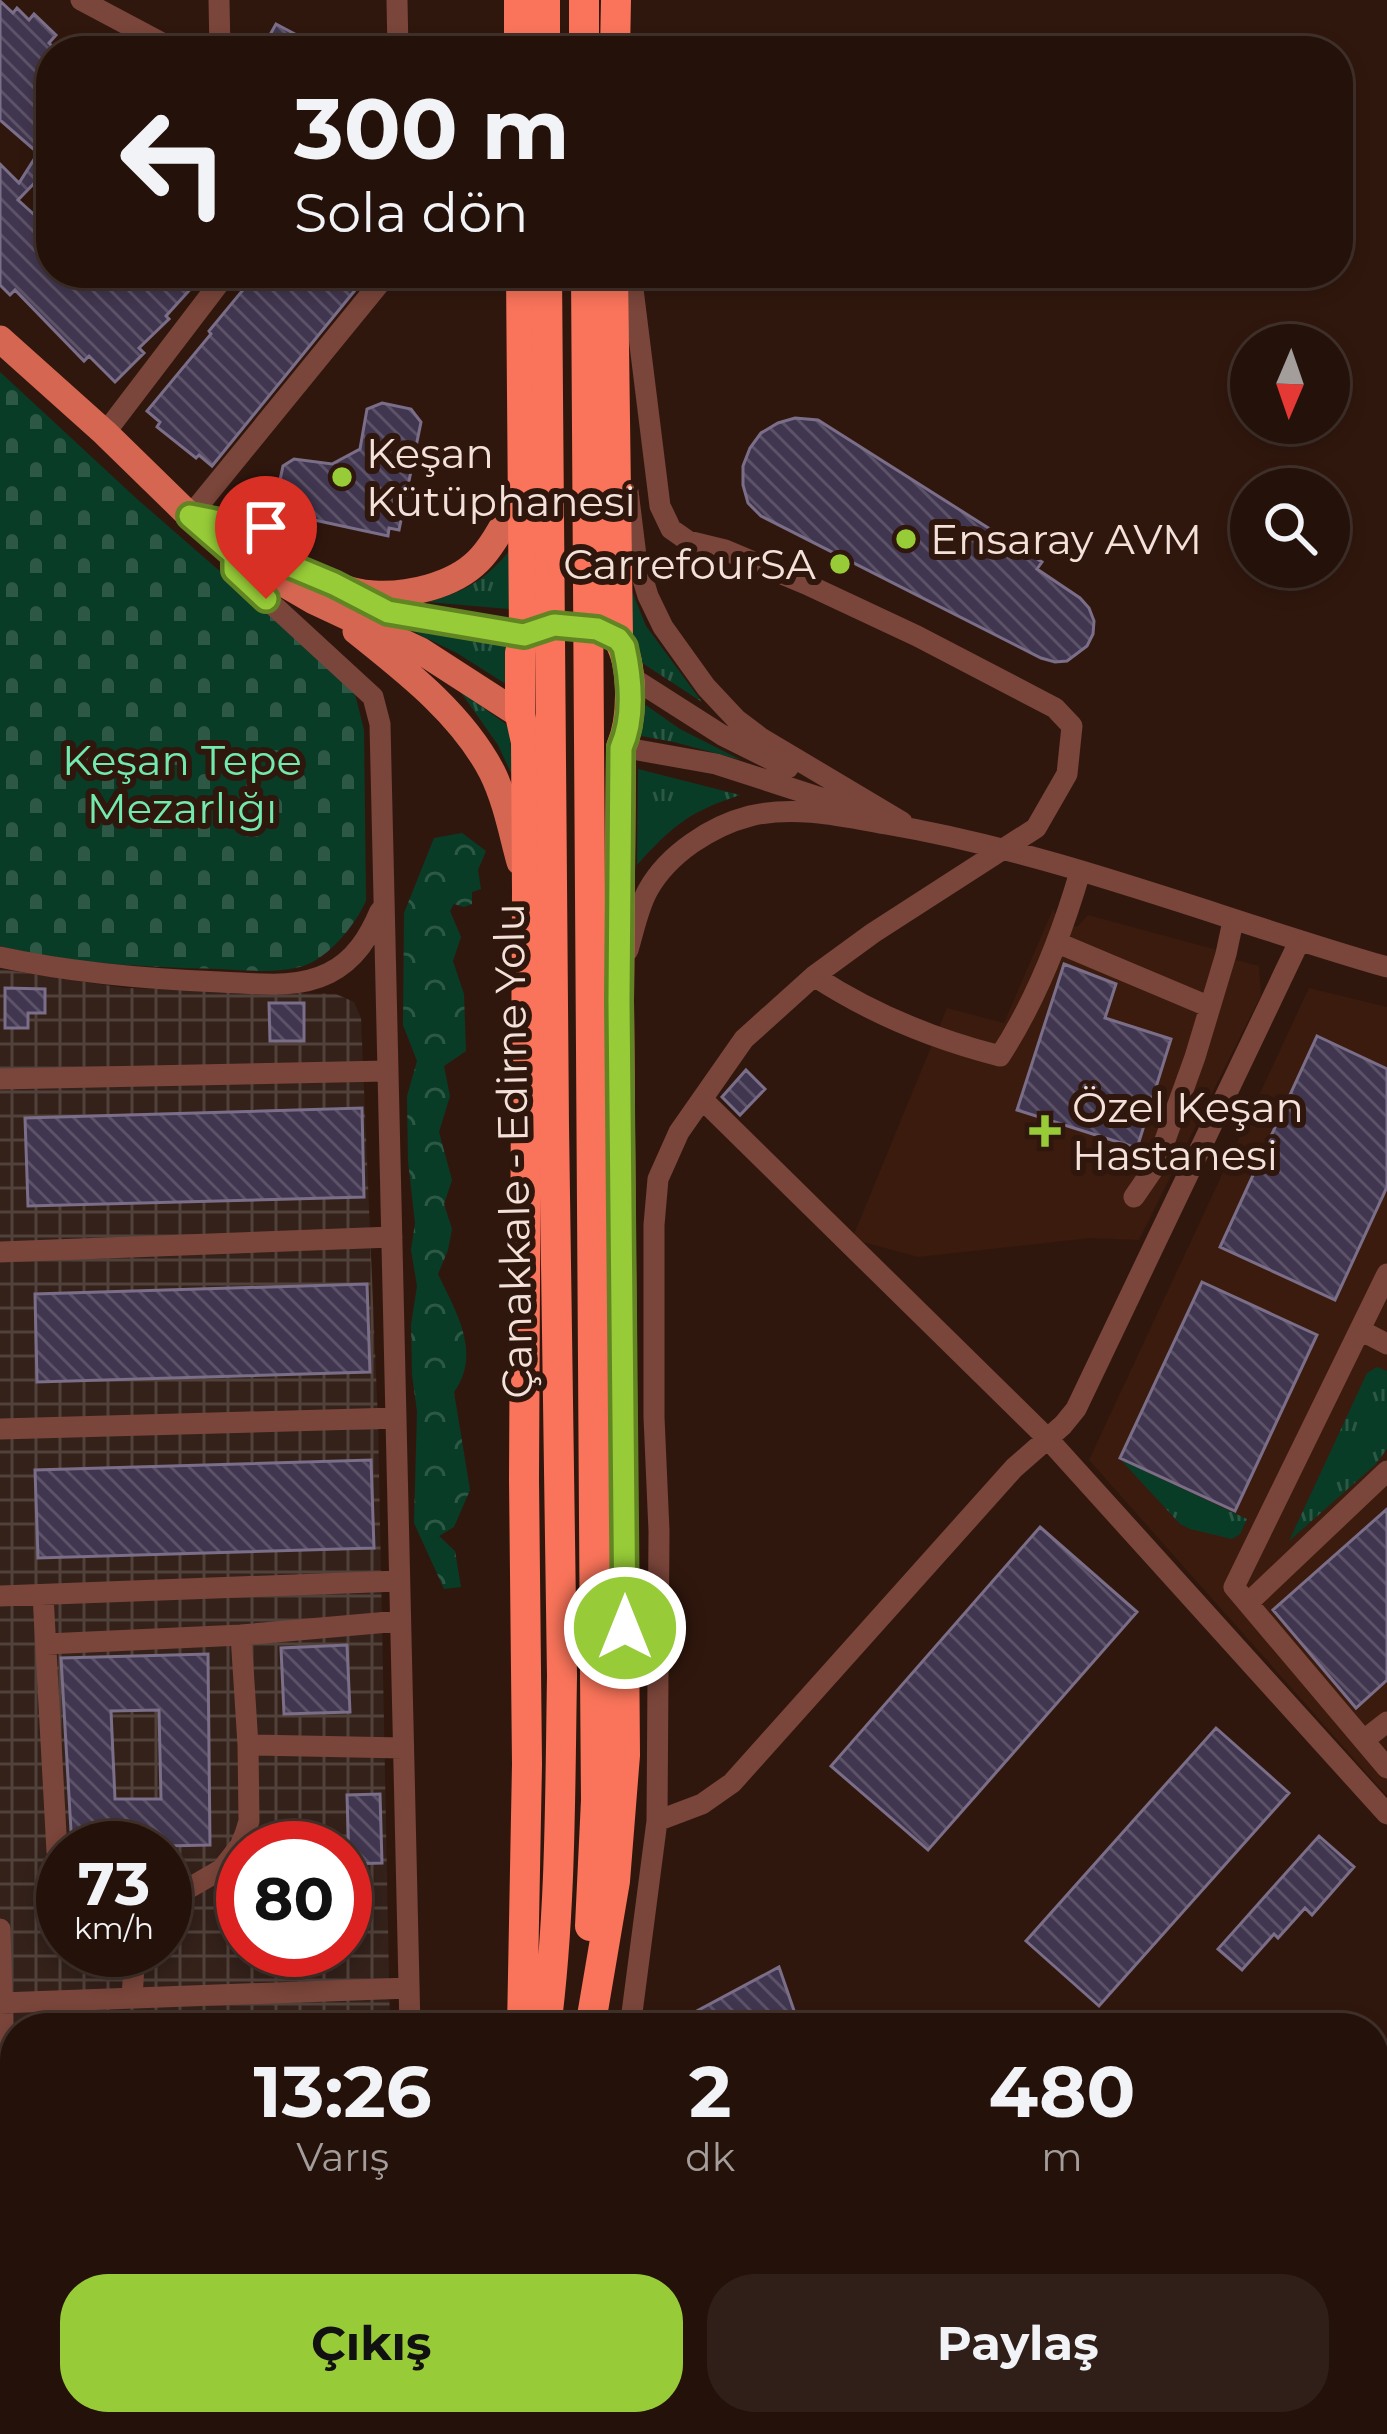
<!DOCTYPE html>
<html lang="tr">
<head>
<meta charset="utf-8">
<style>
	body { margin:0; font-family:Montserrat,sans-serif; background:#301f18; color:#f1f3f6; height:100vh; display:flex; flex-direction:column; font-size:45px; white-space:nowrap }
	* { box-sizing:border-box; margin:0 }
	p { font-size:39px; color:#a39d9c }
	.icon { flex:none; width:66px; height:66px; fill:none; stroke:currentColor; stroke-width:2; stroke-linecap:round; stroke-linejoin:round }
	.map { position:relative; flex:1; overflow:hidden }
	.sheet { position:absolute; left:0px; top:2013px; width:1389px; height:423px; display:flex; flex-direction:column; background:#24110a; border-radius:48px 48px 0 0; box-shadow:0 6px 18px #0003,0 0 0 3px #41312b }
	.sheet>* { flex:none }
	.hud { position:absolute; left:36px; top:36px; width:1317px; height:252px; border-radius:48px; box-shadow:0 6px 18px #0003,0 0 0 3px #41312b; background:#24110a; color:#f1f3f6; overflow:hidden }
	.needle { width:78px; rotate:182deg }
	.buttons { position:absolute; left:1230px; top:324px; display:grid; gap:24px }
	.buttons a { display:grid; place-items:center; width:120px; height:120px; border-radius:50%; background:#24110a; box-shadow:0 6px 18px #0003,0 0 0 3px #41312b; font-size:60px }
	.speed { position:absolute; left:36px; top:1821px; display:flex; gap:24px; font-size:60px; font-weight:700; text-align:center }
	.speed>* { display:grid; place-content:center; width:156px; height:156px; border-radius:50%; background:#24110a; box-shadow:0 6px 18px #0003,0 0 0 3px #41312b; line-height:1 }
	.speed small { font-size:30px; font-weight:400 }
	.speed .limit { border:18px solid #d22; background:#fff; color:#111 }
	.pin { position:absolute; display:grid; place-items:center; width:102px; height:102px; color:#fff; margin:-123px -51px; border-radius:50% 50% 50% 0; rotate:-45deg; box-shadow:0 0 12px #0007 }
	.pin .icon { rotate:45deg }
	.me { position:absolute; width:132px; margin:-66px; rotate:0deg; stroke-linejoin:round; filter:drop-shadow(0 0 9px #0008) }
	.turn { display:flex; align-items:center; gap:42px; height:252px; padding:0 60px; font-size:54px }
	.turn .icon { width:156px; height:156px; stroke-width:2.5 }
	.turn b { display:block; font-size:84px; line-height:102px }
	.eta { display:flex; justify-content:space-evenly; align-items:center; height:204px; text-align:center }
	.eta b { font-size:72px; font-weight:700; line-height:84px }
	.action { display:flex; gap:24px; margin-top:auto; padding:24px 60px }
	.action a { flex:1; height:138px; border-radius:48px; background:#97cc38; color:#111; font-size:48px; font-weight:700; line-height:138px; text-align:center }
	.action a+a { background:#301f18; color:#f1f3f6 }
	.map>svg:first-child { display:block }
	.built { fill:#3a1b0e }
	.industrial { fill:url(#industrial-grid); fill-rule:evenodd }
	.grass { fill:url(#grass-tufts) }
	.forest { fill:url(#forest-crowns) }
	.cemetery { fill:url(#cemetery-stones) }
	.building { fill:url(#building-back-hatch); stroke:#7a6e89; stroke-width:3; fill-rule:evenodd }
	.lines { fill:none; stroke-linecap:round; stroke-linejoin:round }
	.minor { stroke:#7a453a; stroke-width:21 }
	.major { stroke:#d56752; stroke-width:27 }
	.highway { stroke:#f9745a; stroke-width:30 }
	.highway-bridge { stroke:#f9745a; stroke-width:30 }
	.route-casing { stroke:#628524; stroke-width:30 }
	.route { stroke:#97cc38; stroke-width:21 }
	.poi-dot { fill:#97cc38; stroke:#30170d; stroke-width:4.5 }
	.labels { text-anchor:middle; stroke-width:12; stroke-linejoin:round; paint-order:stroke }
	.poi-label { font-size:42px; fill:#f3e1da; stroke:#30170d; text-anchor:start }
	.park-label { font-size:42px; fill:#72eaad; stroke:#30170d }
	.street-label { font-size:42px; fill:#f3e1da; stroke:#30170d }
</style>
</head>
<body>
<div class="map">
<svg width="1387" height="2434" viewBox="0 0 1387 2434">
	<defs>
		<pattern id="industrial-grid" width="8" height="8" patternUnits="userSpaceOnUse" patternTransform="scale(3)"><rect width="8" height="8" fill="#33211a"/><path d="M0 4h8M4 0v8" fill="none" stroke="#51413b"/></pattern>
		<pattern id="grass-tufts" width="24" height="20" patternUnits="userSpaceOnUse" patternTransform="scale(3)"><rect width="24" height="20" fill="#083c26"/><path d="M3 7l-1-3M5 7V3M7 7l1-3M15 17l-1-3M17 17v-4M19 17l1-3" fill="none" stroke="#2c5845"/></pattern>
		<pattern id="forest-crowns" width="20" height="18" patternUnits="userSpaceOnUse" patternTransform="scale(3)"><rect width="20" height="18" fill="#083c26"/><path d="M2 6a3 3 0 1 1 6 0M12 15a3 3 0 1 1 6 0" fill="none" stroke="#2c5845"/></pattern>
		<pattern id="cemetery-stones" width="16" height="16" patternUnits="userSpaceOnUse" patternTransform="scale(3)"><rect width="16" height="16" fill="#083c26"/><path d="M2 7V4a2 2 0 0 1 4 0v3zM10 15v-3a2 2 0 0 1 4 0v3z" fill="#2c5845"/></pattern>
		<pattern id="building-back-hatch" width="6" height="6" patternUnits="userSpaceOnUse" patternTransform="scale(3)"><rect width="6" height="6" fill="#41364f"/><path d="M-1 5l2 2M0 0l6 6M5-1l2 2" fill="none" stroke="#5d5368"/></pattern>
	</defs>
	<rect width="100%" height="100%" fill="#30170d"/>
	<path class="built" d="M1053,909L1059,920L1077,927L1088,915L1217,950L1236,960L1259,966L1261,995L1139,1240L1090,1238L918,1257L852,1239L947,1008L1004,1023Z
		M1309,988L1387,1007V1796L1089,1460Z"/>
	<path class="industrial" d="M0,969L125,988L336,994L354,1002L361,1018L378,1421L390,2028H15V2421H282L276,2434H0ZM63,1848H165V1950H63ZM243,1848H345V1950H243Z"/>
	<path class="grass" d="M511,549L509,609L428,602C467,591 485,580 511,549Z
		M631,589L646,626L702,702L630,655Z
		M406,628L510,647L509,686L457,653Z
		M460,691L510,727L512,775L498,745Z
		M637,699L680,729L741,760L674,742L636,735Z
		M638,769L740,795C689,812 673,825 637,865Z
		M1377,1367L1387,1371V1449L1376,1464L1289,1541L1367,1373Z
		M1121,1460L1247,1519L1240,1534L1232,1539L1190,1529L1180,1524Z"/>
	<path class="forest" d="M462,833L486,851L478,870L481,889L472,892V904L464,907L454,904L450,911L461,937L453,961L464,994L466,1051L444,1066L450,1096L439,1132L452,1180L444,1204L452,1229L448,1250L438,1274C456,1312 482,1353 454,1392L470,1490L454,1527L439,1536L455,1551L461,1587L444,1589L414,1523L417,1411L412,1375L411,1325L417,1286L411,1250L415,1223L408,1161L407,1096L417,1061L403,1025L404,913L434,838Z"/>
	<path class="cemetery" d="M0,372L137,499L331,668L355,694L364,730L366,901C355,925 329,958 303,966C277,974 247,970 220,969C146,967 72,964 0,946Z"/>
	<path class="building" d="M0,1L13,13L17,8L29,20L34,14L56,35L49,43L51,45V166L18,200L51,230V273H205L166,316L169,319L139,348L144,353L115,382L89,356L84,361L15,290L10,295L0,285V164L19,183L38,153L0,120Z
		M276,24L327,51H261Z
		M257,273H358L365,278L212,466L199,455L196,458L157,427L160,422L147,411L211,334L209,331Z
		M382,403L411,409L421,422L399,530L389,528L388,536L282,513L283,508L276,499L283,466L294,459L332,464L360,449L367,409Z
		M795,418L818,420L1042,562L1037,569L1080,598L1089,608L1094,621L1093,634L1087,646L1067,661L1055,662L1041,658L761,516L748,503L743,485V466L750,448L761,433L778,423Z
		M1064,964L1116,984L1105,1018L1171,1039L1137,1148L1017,1110Z
		M5,988L45,989V1013H28V1028H5Z
		M269,1003H304V1041H270Z
		M1317,1036L1387,1069V1187L1335,1300L1220,1247Z
		M746,1070L765,1089L740,1115L722,1097Z
		M362,1108L364,1197L28,1206L25,1118Z
		M1202,1282L1317,1335L1235,1511L1120,1458Z
		M367,1284L370,1372L37,1382L35,1294Z
		M371,1460L374,1548L38,1558L35,1470Z
		M1387,1509V1680L1356,1708L1273,1610Z
		M1040,1527L1137,1612L928,1850L831,1766Z
		M347,1645L350,1712L284,1714L281,1648Z
		M208,1654L210,1845L72,1848L61,1658ZM159,1710L161,1799H115L111,1711Z
		M1216,1728L1289,1793L1099,2006L1026,1941Z
		M380,1794L382,1863L349,1864L347,1795Z
		M1319,1836L1354,1867L1312,1915L1305,1908L1278,1938L1274,1934L1242,1970L1218,1949Z
		M779,1967L800,2028H665Z"/>
	<g class="lines">
		<path class="minor" d="M81,0L177,51
			M219,0L220,51
			M397,0L398,51
			M105,433L227,273
			M628,491L636,556L648,596L663,627L706,687L736,719L761,738L902,822
			M190,516L388,273
			M235,555V570L373,697L380,724L410,2028
			M628,675L722,735L788,768
			M621,747L716,764L855,809
			M1058,943L1210,1007
			M628,950C634,930 638,908 648,890C668,854 711,826 750,816C794,805 842,816 886,824C1057,853 1220,919 1387,967
			M0,957C73,973 145,979 220,982C255,983 295,990 329,973C355,960 369,937 380,911
			M814,976C872,1014 933,1039 1000,1056C1037,999 1061,937 1080,872
			M0,1079L387,1071
			M703,1100L1048,1439L1387,1814
			M1134,1197L1156,1165L1195,1057L1226,954L1233,921
			M0,1252L392,1237
			M1387,1274L1234,1587L1387,1768
			M1360,1330L1387,1344
			M0,1429L395,1418
			M43,1595L57,1852
			M0,1596L399,1581
			M1248,1603L1387,1471
			M46,1644L241,1635L400,1621
			M1364,1740L1387,1722
			M248,1745L403,1748
			M657,1821L702,1804L732,1783L1014,1468L1063,1425L1076,1409L1299,942
			M165,1902L222,1869L240,1846L245,1834L249,1821L248,1745L241,1635
			M0,1929L15,2434
			M132,1998L135,1950
			M0,2003L409,1988
			M630,2028L657,1821L659,1531L654,1417V1225L658,1179L679,1132L744,1039L814,976L873,933L1036,828L1067,774L1072,726L1055,708L917,636L806,584L725,550L688,541L671,529L660,506L631,273
			M301,2434L307,2421
			M521,2434L525,2421"/>
		<path class="major" d="M0,339L105,433L190,516L235,555L314,601L421,651L520,715
			M206,519C236,525 261,549 287,563C311,577 347,593 374,594C407,596 453,586 478,561C496,543 509,513 523,491
			M359,598L388,612L524,635
			M356,631C406,671 462,714 492,772C506,800 512,833 520,862"/>
		<path class="highway" d="M519,0V51
			M545,0V51
			M584,0V51
			M615,51L616,0
			M521,273L524,635L520,653V715L526,742L527,891L524,1480L527,1764L522,2028
			M590,1926L596,1800L595,1673
			M546,2028C561,1911 560,1793 562,1676
			M590,2028L615,1881L625,1755L619,1001L621,747C633,720 634,664 618,639L613,273
			M445,2434L449,2421
			M483,2434L487,2421"/>
		<path class="highway-bridge" d="M547,273L554,1126L562,1676
			M586,273L595,1673"/>
	</g>
	<g class="lines">
		<defs>
			<path id="route" d="M266,599L235,570V555L190,516L220,522L291,566L334,584L388,612L524,635L554,625L597,629L618,639L624,647C631,679 635,717 621,748L619,1001L625,1628"/>
		</defs>
		<use href="#route" class="route-casing"/>
		<use href="#route" class="route"/>
	</g>
	<g class="poi-dot">
		<circle cx="342" cy="477" r="12"/>
		<circle cx="906" cy="539" r="12"/>
		<circle cx="840" cy="564" r="12"/>
		<path d="M1039 1113h12v12h12v12h-12v12h-12v-12h-12v-12h12z"/>
	</g>
	<g class="labels">
		<g class="poi-label">
			<text x="366" y="468">Keşan<tspan x="366" dy="48">Kütüphanesi</tspan></text>
			<text x="930" y="554">Ensaray AVM</text>
			<text x="816" y="579" text-anchor="end">CarrefourSA</text>
			<text x="1072" y="1122">Özel Keşan<tspan x="1072" dy="48">Hastanesi</tspan></text>
		</g>
		<g class="park-label">
			<text x="182" y="775">Keşan Tepe<tspan x="182" dy="48">Mezarlığı</tspan></text>
		</g>
		<g class="street-label">
			<text transform="translate(513 1151) rotate(-91)" y="15">Çanakkale - Edirne Yolu</text>
		</g>
	</g>
</svg>
<div class="buttons">
<a><svg class="needle" viewBox="-14 -14 28 28"><path d="M0-13l5 13h-10z" fill="#e53935"/><path d="M0 13l5-13h-10z" fill="#a39d9c"/></svg></a>
<a><svg class="icon" aria-label="search" viewBox="0 0 24 24"><circle cx="10" cy="10" r="6"/><path d="M15 15l6 6"/></svg></a>
</div>
<div class="speed"><div>73<small>km/h</small></div><div class="limit">80</div></div>
<div class="pin" style="left:266px;top:599px;background:#d93025"><svg class="icon" aria-label="arrive" viewBox="0 0 24 24"><path d="M6 21V4h12l-3 4 3 4H6"/></svg></div>
<svg class="me" style="left:625px;top:1628px" viewBox="-20 -20 40 40"><circle r="17" fill="#97cc38" stroke="#fff" stroke-width="3"/><path d="M0-11L8 9 0 5-8 9z" fill="#fff"/></svg>
<div class="hud">
<div class="turn"><svg class="icon" aria-label="left" viewBox="0 0 24 24"><path d="M17 20v-9H6M10 6l-5 5 5 5"/></svg><div><b>300 m</b>Sola dön</div></div>
</div>
<section class="sheet">
<div class="eta">
<div><b>13:26</b><p>Varış</p></div>
<div><b>2</b><p>dk</p></div>
<div><b>480</b><p>m</p></div>
</div>
<div class="action"><a>Çıkış</a><a>Paylaş</a></div>
</section>
</div>
</body>
</html>
